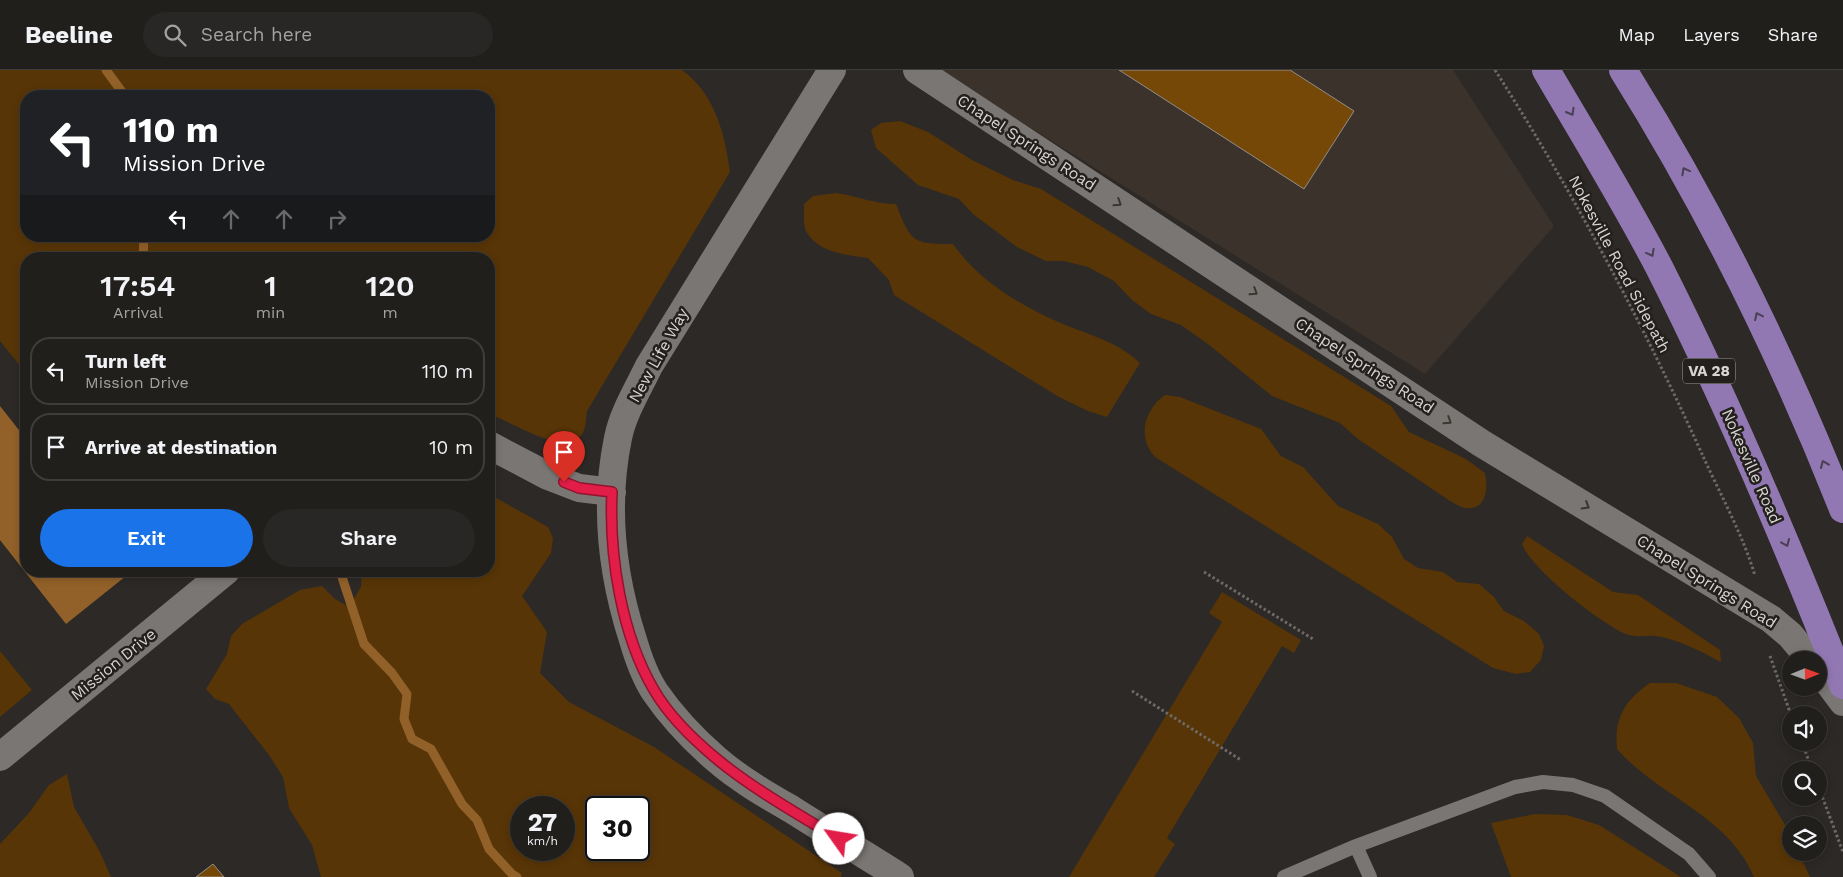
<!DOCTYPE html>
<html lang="en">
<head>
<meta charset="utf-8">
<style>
	body { margin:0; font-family:"Work Sans",sans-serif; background:#292725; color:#f1f3f6; height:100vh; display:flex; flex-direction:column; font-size:19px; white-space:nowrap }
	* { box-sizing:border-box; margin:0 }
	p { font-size:16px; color:#a2a2a3 }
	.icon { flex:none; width:28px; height:28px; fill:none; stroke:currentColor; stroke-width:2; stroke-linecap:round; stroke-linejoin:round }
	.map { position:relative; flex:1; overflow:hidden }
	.sheet { position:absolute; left:20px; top:182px; width:475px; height:325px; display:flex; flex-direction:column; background:#211f1c; border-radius:20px; box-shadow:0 2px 8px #0003,0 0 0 1px #3e3d3b }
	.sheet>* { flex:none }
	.banner { position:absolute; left:20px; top:20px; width:475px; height:152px; border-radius:20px; box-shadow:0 2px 8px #0003,0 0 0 1px #3e3d3b; background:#202124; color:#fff; overflow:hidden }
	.needle { width:32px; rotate:89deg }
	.tools { position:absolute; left:1782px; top:581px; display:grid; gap:10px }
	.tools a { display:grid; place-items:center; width:45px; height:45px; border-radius:50%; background:#211f1c; box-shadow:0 2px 8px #0003,0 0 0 1px #3e3d3b; font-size:25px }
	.speed { position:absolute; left:510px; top:726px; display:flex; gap:10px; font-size:25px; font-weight:700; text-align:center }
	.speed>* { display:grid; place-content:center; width:65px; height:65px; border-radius:50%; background:#211f1c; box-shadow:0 2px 8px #0003,0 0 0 1px #3e3d3b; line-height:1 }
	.speed small { font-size:12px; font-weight:400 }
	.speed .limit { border:2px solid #111; border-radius:8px; background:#fff; color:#111 }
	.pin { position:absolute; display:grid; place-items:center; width:42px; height:42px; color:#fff; margin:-51px -21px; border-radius:50% 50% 50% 0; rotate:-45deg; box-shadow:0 0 5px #0007 }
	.pin .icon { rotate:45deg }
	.me { position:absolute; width:55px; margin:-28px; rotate:302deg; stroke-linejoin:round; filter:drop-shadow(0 0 4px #0008) }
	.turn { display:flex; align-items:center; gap:18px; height:105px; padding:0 20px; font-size:22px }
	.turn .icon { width:65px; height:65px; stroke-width:2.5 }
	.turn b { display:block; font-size:35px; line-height:42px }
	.lanes { display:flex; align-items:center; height:48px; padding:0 20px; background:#0003; justify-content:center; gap:25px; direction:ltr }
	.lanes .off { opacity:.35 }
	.eta { display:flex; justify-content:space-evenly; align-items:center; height:85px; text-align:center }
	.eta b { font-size:30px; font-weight:600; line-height:35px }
	.primary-button { display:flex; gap:10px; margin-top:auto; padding:10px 20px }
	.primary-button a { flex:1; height:58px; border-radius:30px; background:#1a73e8; color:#fff; font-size:20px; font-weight:600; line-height:58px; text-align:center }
	.primary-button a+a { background:#292725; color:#f1f3f6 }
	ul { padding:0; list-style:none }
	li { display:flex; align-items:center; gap:15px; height:68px; margin:0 10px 8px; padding:0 10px; border:2px solid #3e3d3b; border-radius:20px }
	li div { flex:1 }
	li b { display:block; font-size:19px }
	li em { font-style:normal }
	header { display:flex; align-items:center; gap:30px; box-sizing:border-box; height:70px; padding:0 25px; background:#211f1c; border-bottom:1px solid #3e3d3b }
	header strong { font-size:24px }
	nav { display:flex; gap:28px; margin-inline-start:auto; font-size:18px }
	.search { width:350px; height:45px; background:#292725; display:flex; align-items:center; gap:12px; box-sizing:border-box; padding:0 18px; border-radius:28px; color:#a2a2a3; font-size:19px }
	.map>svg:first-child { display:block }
	.built { fill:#3a322b }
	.green { fill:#583507; fill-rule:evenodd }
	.water { fill:#926129 }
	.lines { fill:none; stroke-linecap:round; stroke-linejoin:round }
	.stream { stroke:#926129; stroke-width:9 }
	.building { fill:#764807; stroke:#928e8b }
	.path { stroke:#6d6a68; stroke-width:3; stroke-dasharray:2.5 2.5; stroke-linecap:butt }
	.lane { stroke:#7a7673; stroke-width:14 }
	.street { stroke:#7a7673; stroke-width:28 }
	.highway { stroke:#9278b3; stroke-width:28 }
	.oneway { stroke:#4a3f52 }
	.oneway2 { stroke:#393632 }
	.route-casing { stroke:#92132f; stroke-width:12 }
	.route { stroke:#e11d48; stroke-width:9 }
	.labels { text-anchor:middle; stroke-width:5; stroke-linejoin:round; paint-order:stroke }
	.shield { fill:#23201d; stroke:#a19f9c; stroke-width:1 }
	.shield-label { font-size:15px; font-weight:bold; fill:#d7d5d3 }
	.street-label { font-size:16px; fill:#d7d5d3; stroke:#23201d }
</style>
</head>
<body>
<header>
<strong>Beeline</strong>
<div class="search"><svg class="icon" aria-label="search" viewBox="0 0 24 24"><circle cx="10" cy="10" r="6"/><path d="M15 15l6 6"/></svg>Search here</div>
<nav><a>Map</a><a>Layers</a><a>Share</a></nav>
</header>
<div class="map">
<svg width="1843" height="807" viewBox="0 0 1843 807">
	<rect width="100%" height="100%" fill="#2c2926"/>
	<path class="built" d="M938,0H1453L1554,156L1425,304Z"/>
	<path class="green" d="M0,0H682C715,24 725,64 730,102L587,341C586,348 586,359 582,364C566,389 509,350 489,344V189H26V303L0,271ZM489,26V166H26V26Z
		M900,51L928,62L972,90L1013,110L1041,119L1391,336L1409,362L1466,389L1485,403C1488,418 1487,441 1465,438C1460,437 1454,433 1450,431L1358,369L1340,353L1272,326L1208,274L1181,255L1151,244L1132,230L1114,211L1088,197L1064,191H1046L1017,177L973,144L959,129L918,115L876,78L871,60L881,53Z
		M836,123C857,126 875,134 896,134C911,172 912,174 953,174C979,211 1021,236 1063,254C1090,265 1118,272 1140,293L1107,347L1088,341L1059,327L894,225L889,210L868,188C847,185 818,183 806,161C803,155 804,142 804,134L813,126Z
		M1165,325L1180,327L1261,359L1281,386L1303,397L1338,436L1378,454L1392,467L1404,489L1418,498L1443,502L1457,512L1479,514L1494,527L1504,541L1524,551L1539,564L1544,576L1541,590L1530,602L1516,604L1493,598L1155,387C1137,367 1144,340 1165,325Z
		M489,424L548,457L553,468L551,483L522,526L547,562L540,603L569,632L654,677L842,803L841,807H321L312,775L289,738L283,707L269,685L229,634L215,629L206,619L227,584L231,566L242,554L300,520L322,516L335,529L349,537L361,517L362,501H489ZM521,738H564V780H521ZM596,738H639V780H596Z
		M1527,466L1613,522L1638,525L1720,580L1721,592C1700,581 1680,570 1656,566C1647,565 1635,568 1626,564C1600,553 1532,500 1522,474Z
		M1222,522L1301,570L1294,583L1282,576L1167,768L1175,774L1154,807H1069L1222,552L1209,543Z
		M0,581L32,620L0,647Z
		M1650,613H1676L1717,627L1739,648L1753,673L1756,706L1791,765V782L1799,783L1810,807H1754C1728,745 1659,727 1617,679C1614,648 1625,630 1650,613Z
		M67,704L74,737L100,782L111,807H0V774L29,743L49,715Z
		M1535,744L1567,745L1599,755L1681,807H1511L1491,753Z"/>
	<path class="water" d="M0,336L26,369V501L131,502L66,554L0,470Z"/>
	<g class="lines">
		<path class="stream" d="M106,0L125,26
			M143,189L144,166
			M340,501L364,574L392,603L407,624L404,649L412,669L431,679L462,734L477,750L489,779L512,804L517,807"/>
	</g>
	<path class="building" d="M1119,0H1290L1354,41L1304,119Z
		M213,794L224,807H196Z"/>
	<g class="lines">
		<path class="path" d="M1495,0C1573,122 1642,252 1702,384C1719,422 1744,467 1755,506
			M1204,502L1313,569
			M1770,586L1791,645
			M1132,621L1241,690
			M1802,672L1812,700
			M1819,718L1843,782"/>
		<path class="lane" d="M1356,776L1370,807
			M1284,807L1356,776L1515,717L1543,712L1573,715L1605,726L1689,784L1709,807"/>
		<path class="street" d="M832,0L649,296C638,319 623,343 618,368C604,436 612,505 633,570C638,587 645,607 655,622C672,647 693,669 716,689C739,709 765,724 791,739C827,762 864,784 900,807
			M917,0L1481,373L1771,549L1790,565L1811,590
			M489,375L548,406L579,418L612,422
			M1819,600L1843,632
			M0,687L226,501"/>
		<path class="highway" d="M1546,0C1584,65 1624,130 1659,197C1728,333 1787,473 1843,615
			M1623,0C1710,139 1783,287 1843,439"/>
	</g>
	<defs><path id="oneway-chevron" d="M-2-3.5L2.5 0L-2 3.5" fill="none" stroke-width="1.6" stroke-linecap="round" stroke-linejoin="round" transform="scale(1.25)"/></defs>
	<g class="oneway">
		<use href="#oneway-chevron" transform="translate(1571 42) rotate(60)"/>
		<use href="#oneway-chevron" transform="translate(1685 101) rotate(-119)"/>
		<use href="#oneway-chevron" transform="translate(1651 183) rotate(61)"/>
		<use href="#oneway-chevron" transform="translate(1758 246) rotate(-116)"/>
		<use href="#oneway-chevron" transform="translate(1824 394) rotate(-113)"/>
		<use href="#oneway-chevron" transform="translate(1786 473) rotate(67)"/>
	</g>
	<g class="oneway2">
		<use href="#oneway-chevron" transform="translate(1118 133) rotate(33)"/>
		<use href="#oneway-chevron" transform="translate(1254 222) rotate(33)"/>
		<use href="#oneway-chevron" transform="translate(1448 351) rotate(33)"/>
		<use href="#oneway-chevron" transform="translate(1586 436) rotate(31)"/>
	</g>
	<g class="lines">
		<defs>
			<path id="route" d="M564,412L579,418L612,422C609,485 621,564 654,620C669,646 695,671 718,690C755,720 798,744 839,769"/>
		</defs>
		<use href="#route" class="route-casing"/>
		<use href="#route" class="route"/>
	</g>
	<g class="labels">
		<rect class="shield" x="1683" y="288.5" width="52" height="25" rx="4"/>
		<g class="shield-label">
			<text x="1709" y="306">VA 28</text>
		</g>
		<g class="street-label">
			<text transform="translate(1027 72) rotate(33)" y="6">Chapel Springs Road</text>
			<text transform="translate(1620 194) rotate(62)" y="6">Nokesville Road Sidepath</text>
			<text transform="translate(658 285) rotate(-61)" y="6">New Life Way</text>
			<text transform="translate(1365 295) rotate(33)" y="6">Chapel Springs Road</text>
			<text transform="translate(1752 396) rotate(66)" y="6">Nokesville Road</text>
			<text transform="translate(1707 511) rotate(32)" y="6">Chapel Springs Road</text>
			<text transform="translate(113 594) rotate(-39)" y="6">Mission Drive</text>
		</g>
	</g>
</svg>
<div class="tools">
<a><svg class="needle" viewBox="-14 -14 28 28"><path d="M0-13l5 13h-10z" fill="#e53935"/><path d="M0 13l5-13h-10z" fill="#a2a2a3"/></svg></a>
<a><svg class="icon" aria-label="sound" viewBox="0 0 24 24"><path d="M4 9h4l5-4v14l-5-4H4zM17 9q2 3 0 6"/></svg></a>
<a><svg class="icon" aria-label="search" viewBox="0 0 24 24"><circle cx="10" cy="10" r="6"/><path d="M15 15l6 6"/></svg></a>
<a><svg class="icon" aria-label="layers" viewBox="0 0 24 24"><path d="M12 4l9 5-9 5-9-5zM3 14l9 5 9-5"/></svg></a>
</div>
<div class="speed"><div>27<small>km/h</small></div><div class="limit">30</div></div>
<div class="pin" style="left:564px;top:412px;background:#d93025"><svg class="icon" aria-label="arrive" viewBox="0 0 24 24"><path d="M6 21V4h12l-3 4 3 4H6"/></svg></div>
<svg class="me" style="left:839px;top:769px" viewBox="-20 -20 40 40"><circle r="19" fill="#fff"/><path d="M0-13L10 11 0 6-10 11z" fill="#e11d48"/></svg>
<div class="banner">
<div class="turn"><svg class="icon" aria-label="left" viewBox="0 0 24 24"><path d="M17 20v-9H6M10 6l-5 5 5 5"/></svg><div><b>110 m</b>Mission Drive</div></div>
<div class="lanes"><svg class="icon" aria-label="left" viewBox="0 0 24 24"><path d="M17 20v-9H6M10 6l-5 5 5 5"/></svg><svg class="icon off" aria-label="ahead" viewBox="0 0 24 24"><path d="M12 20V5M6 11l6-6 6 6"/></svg><svg class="icon off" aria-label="ahead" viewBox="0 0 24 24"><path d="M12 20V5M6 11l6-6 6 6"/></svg><svg class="icon off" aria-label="right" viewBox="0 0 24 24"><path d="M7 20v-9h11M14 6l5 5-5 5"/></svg></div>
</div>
<section class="sheet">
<div class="eta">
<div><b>17:54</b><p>Arrival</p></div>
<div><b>1</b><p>min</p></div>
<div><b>120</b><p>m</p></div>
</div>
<ul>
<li><svg class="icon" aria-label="left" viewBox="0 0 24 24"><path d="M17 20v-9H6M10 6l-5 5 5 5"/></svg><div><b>Turn left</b><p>Mission Drive</p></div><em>110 m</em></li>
<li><svg class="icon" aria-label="arrive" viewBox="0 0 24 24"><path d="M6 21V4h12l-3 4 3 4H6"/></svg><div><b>Arrive at destination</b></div><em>10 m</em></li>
</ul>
<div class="primary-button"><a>Exit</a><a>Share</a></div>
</section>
</div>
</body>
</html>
